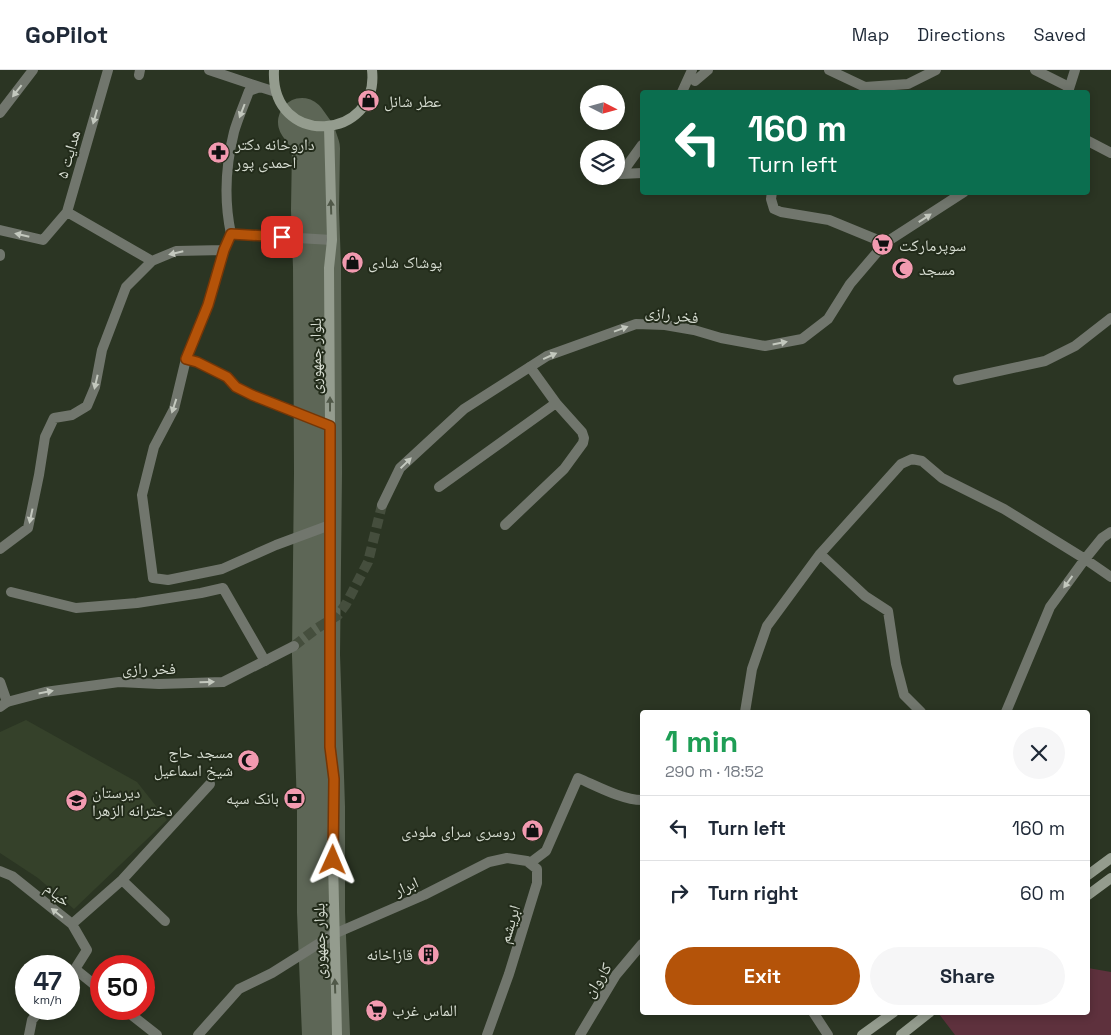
<!DOCTYPE html>
<html lang="en">
<head>
<meta charset="utf-8">
<style>
	body { margin:0; font-family:"Space Grotesk","Noto Naskh Arabic",sans-serif; background:#f6f6f7; color:#1f2937; height:100vh; display:flex; flex-direction:column; font-size:19px; white-space:nowrap }
	* { box-sizing:border-box; margin:0 }
	p { font-size:16px; color:#747a83 }
	.icon { flex:none; width:28px; height:28px; fill:none; stroke:currentColor; stroke-width:2; stroke-linecap:round; stroke-linejoin:round }
	.map { position:relative; flex:1; overflow:hidden }
	.details { position:absolute; left:640px; top:640px; width:450px; height:305px; display:flex; flex-direction:column; background:#fff; border-radius:5px; box-shadow:0 2px 8px #0003 }
	.details>* { flex:none }
	.top-card { position:absolute; left:640px; top:20px; width:450px; height:105px; border-radius:5px; box-shadow:0 2px 8px #0003; background:#0b6e4f; color:#fff; overflow:hidden }
	.needle { width:32px; rotate:96deg }
	.controls { position:absolute; left:580px; top:15px; display:grid; gap:10px }
	.controls a { display:grid; place-items:center; width:45px; height:45px; border-radius:50%; background:#fff; box-shadow:0 2px 8px #0003; font-size:25px }
	.speed { position:absolute; left:15px; top:885px; display:flex; gap:10px; font-size:25px; font-weight:700; text-align:center }
	.speed>* { display:grid; place-content:center; width:65px; height:65px; border-radius:50%; background:#fff; box-shadow:0 2px 8px #0003; line-height:1 }
	.speed small { font-size:12px; font-weight:400 }
	.speed .limit { border:8px solid #d22; background:#fff; color:#111 }
	.pin { position:absolute; display:grid; place-items:center; width:42px; height:42px; color:#fff; margin:-21px; border-radius:10px; box-shadow:0 2px 8px #0006 }
	.me { position:absolute; width:55px; margin:-28px; rotate:1deg; stroke-linejoin:round; filter:drop-shadow(0 0 4px #0008) }
	.turn { display:flex; align-items:center; gap:18px; height:105px; padding:0 25px; font-size:22px }
	.turn .icon { width:65px; height:65px; stroke-width:2.5 }
	.turn b { display:block; font-size:35px; line-height:42px }
	.round { display:grid; place-items:center; flex:none; width:52px; height:52px; border-radius:26px; background:#f6f6f7 }
	.summary { display:flex; align-items:center; justify-content:space-between; height:85px; padding:0 25px }
	h1 { font-size:30px; font-weight:700; line-height:38px; color:#1e9e55 }
	.primary-button { display:flex; gap:10px; margin-top:auto; padding:10px 25px }
	.primary-button a { flex:1; height:58px; border-radius:30px; background:#b45309; color:#fff; font-size:20px; font-weight:700; line-height:58px; text-align:center }
	.primary-button a+a { background:#f6f6f7; color:#1f2937 }
	ul { padding:0; list-style:none }
	li { display:flex; align-items:center; gap:15px; height:65px; padding:0 25px; border-top:1px solid #e0e1e3 }
	li div { flex:1 }
	li b { display:block; font-size:19px }
	li em { font-style:normal }
	header { display:flex; align-items:center; gap:30px; box-sizing:border-box; height:70px; padding:0 25px; background:#fff; border-bottom:1px solid #e0e1e3 }
	header strong { font-size:24px }
	nav { display:flex; gap:28px; margin-inline-start:auto; font-size:18px }
	.map>svg:first-child { display:block }
	.built { fill:#35412a }
	.park { fill:#5e313d }
	.lines { fill:none; stroke-linecap:round; stroke-linejoin:round }
	.taxiway { stroke:#5d6656; stroke-width:48 }
	.tertiary-tunnel { stroke:#454e3d; stroke-width:10; stroke-dasharray:10 5; stroke-linecap:butt }
	.minor { stroke:#71766d; stroke-width:10 }
	.tertiary { stroke:#71766d; stroke-width:10 }
	.secondary { stroke:#949c8e; stroke-width:10 }
	.oneway { fill:#c3c8be }
	.oneway2 { fill:#505848 }
	.route-casing { stroke:#753606; stroke-width:12 }
	.route { stroke:#b45309; stroke-width:9 }
	.labels { text-anchor:middle; stroke-width:4; stroke-linejoin:round; paint-order:stroke }
	.poi-label { font-size:16px; fill:#d7ddd2; stroke:#222b1a; text-anchor:start }
	.street-label { font-size:16px; fill:#d7ddd2; stroke:#222b1a }
</style>
</head>
<body>
<header>
<strong>GoPilot</strong>
<nav><a>Map</a><a>Directions</a><a>Saved</a></nav>
</header>
<div class="map">
<svg width="1111" height="965" viewBox="0 0 1111 965">
	<rect width="100%" height="100%" fill="#2b3523"/>
	<path class="built" d="M26,650L137,712L167,750L74,839L38,808L0,783V662Z"/>
	<path class="park" d="M1088,898L1111,902V965H955L939,944L941,942H1088Z"/>
	<g class="lines">
		<path class="taxiway" d="M302,52L312,66L316,78L315,140L317,197L318,403L316,585L321,737V842L326,965"/>
		<path class="tertiary-tunnel" d="M294,576L316,559L338,545L346,534L368,492L382,435"/>
		<path class="minor" d="M209,0L260,17
			M829,0L865,17L908,14L936,0
			M1035,0L1069,17
			M139,5L140,0
			M695,11L708,0
			M276,22L260,17L249,21C244,35 238,48 234,62C226,94 224,131 231,164L332,170
			M682,22L692,0
			M0,43L33,0
			M1088,71L1111,83
			M621,104L642,75
			M621,104L642,103
			M772,122L771,129L774,139L781,142L829,150L885,173
			M67,142L152,191
			M0,160L43,170L67,142L108,0
			M231,164L224,180L208,235L186,289L174,339L154,377L142,425L153,508L168,510L222,499L276,475L330,455
			M0,184V186
			M186,289L197,292L227,307L236,317L252,325L330,356
			M958,310L1045,291L1075,276L1111,248
			M439,417L556,333
			M505,455L564,399L583,373L584,368L582,362L556,333L530,297
			M0,479L28,458L39,405L45,367L54,348L72,345L87,336L95,317L102,280L126,217L152,191L176,181L224,180
			M820,484L865,526L888,541L896,594L904,625L921,642
			M11,522L76,538L137,533L201,523L223,518L265,591
			M0,612L7,632
			M745,642L752,599L767,556L820,484L901,394L912,389L922,391L942,408L1004,439L1085,489L1111,507
			M1006,642L1050,537L1085,489L1102,468L1111,462
			M530,793L546,781L578,708C597,716 622,730 642,730
			M0,801L12,806L72,854L87,880L75,899L69,905
			M122,810L165,851
			M72,854L122,810L210,714
			M75,899L101,920
			M124,939L157,965
			M813,942L828,965
			M29,965L32,950L41,939
			M198,965L239,919L272,903L334,864L424,825L489,792L507,788L527,791L537,799V813L509,904L487,965
			M580,965L616,905L642,874"/>
		<path class="tertiary" d="M1068,22L1075,0
			M382,435L400,398L464,339L547,286L636,254L665,255L694,260L721,268L765,276L802,269L828,249L850,214L885,173L964,122
			M0,637L7,632L45,622L119,612L159,614L223,612L294,576"/>
		<path class="secondary" d="M274,0C270,79 380,71 372,0
			M329,57L332,170L329,198L330,356V677L334,709L333,790L337,965
			M1088,805L1111,788
			M1088,825L1111,808
			M862,965L894,942
			M901,965L930,942"/>
	</g>
	<defs><path id="oneway-solid" d="M-6-.8H1V-3.2L6.5 0L1 3.2V.8H-6Z" transform="scale(1.25)"/></defs>
	<g class="oneway">
		<use href="#oneway-solid" transform="translate(17 21) rotate(128)"/>
		<use href="#oneway-solid" transform="translate(242 41) rotate(111)"/>
		<use href="#oneway-solid" transform="translate(95 47) rotate(106)"/>
		<use href="#oneway-solid" transform="translate(925 148) rotate(-33)"/>
		<use href="#oneway-solid" transform="translate(22 165) rotate(-167)"/>
		<use href="#oneway-solid" transform="translate(176 183) rotate(167)"/>
		<use href="#oneway-solid" transform="translate(621 259) rotate(-20)"/>
		<use href="#oneway-solid" transform="translate(780 273) rotate(-11)"/>
		<use href="#oneway-solid" transform="translate(550 286) rotate(-24)"/>
		<use href="#oneway-solid" transform="translate(96 312) rotate(103)"/>
		<use href="#oneway-solid" transform="translate(174 336) rotate(108)"/>
		<use href="#oneway-solid" transform="translate(406 393) rotate(-44)"/>
		<use href="#oneway-solid" transform="translate(31 446) rotate(102)"/>
		<use href="#oneway-solid" transform="translate(1068 512) rotate(126)"/>
		<use href="#oneway-solid" transform="translate(207 612) rotate(-2)"/>
		<use href="#oneway-solid" transform="translate(46 622) rotate(-11)"/>
		<use href="#oneway-solid" transform="translate(57 843) rotate(-141)"/>
	</g>
	<g class="oneway2">
		<use href="#oneway-solid" transform="translate(331 137) rotate(-92)"/>
		<use href="#oneway-solid" transform="translate(330 334) rotate(-90)"/>
		<use href="#oneway-solid" transform="translate(335 916) rotate(-92)"/>
	</g>
	<g class="lines">
		<defs>
			<path id="route" d="M282,167L231,164L224,180L208,235L186,289L197,292L227,307L236,317L252,325L330,356V677L334,709L333,790"/>
		</defs>
		<use href="#route" class="route-casing"/>
		<use href="#route" class="route"/>
	</g>
	<defs>
		<symbol id="shop-disc" viewBox="-11 -11 22 22"><circle r="9.5" fill="#f29ab0" stroke="#222b1a"/><path d="M-5-2.5h2.3a2.7 3.5 0 0 1 5.4 0H5L5.5 6h-11ZM-1.5-2.5h3a1.5 2.3 0 0 0-3 0Z" fill="#111"/></symbol>
		<symbol id="pharmacy-disc" viewBox="-11 -11 22 22"><circle r="9.5" fill="#f29ab0" stroke="#222b1a"/><path d="M-2-6h4v4h4v4h-4v4h-4v-4h-4v-4h4Z" fill="#111"/></symbol>
		<symbol id="supermarket-disc" viewBox="-11 -11 22 22"><circle r="9.5" fill="#f29ab0" stroke="#222b1a"/><path d="M-6-5.5h2.5l.6 2H6L4.5 2H-2.5L-4.4-4H-6ZM-1.5 3.2a1.3 1.3 0 1 0 .1 0ZM3 3.2a1.3 1.3 0 1 0 .1 0Z" fill="#111"/></symbol>
		<symbol id="mosque-disc" viewBox="-11 -11 22 22"><circle r="9.5" fill="#f29ab0" stroke="#222b1a"/><path d="M3.5-4.9A6 6 0 1 0 3.5 4.9A5 5 0 1 1 3.5-4.9Z" fill="#111"/></symbol>
		<symbol id="bank-disc" viewBox="-11 -11 22 22"><circle r="9.5" fill="#f29ab0" stroke="#222b1a"/><path d="M-6-4H6V4H-6ZM0-2.3a2.3 2.3 0 1 0 0 4.6a2.3 2.3 0 1 0 0-4.6Z" fill="#111"/></symbol>
		<symbol id="school-disc" viewBox="-11 -11 22 22"><circle r="9.5" fill="#f29ab0" stroke="#222b1a"/><path d="M0-5L7-2L0 1L-7-2ZM-4 1L0 2.5L4 1V4Q0 6-4 4Z" fill="#111"/></symbol>
		<symbol id="building-disc" viewBox="-11 -11 22 22"><circle r="9.5" fill="#f29ab0" stroke="#222b1a"/><path d="M-4-6H4V6H1V3H-1V6H-4ZM-2.5-4.3h1.7v1.8h-1.7ZM.8-4.3h1.7v1.8H.8ZM-2.5-1h1.7V.8h-1.7ZM.8-1h1.7V.8H.8Z" fill="#111"/></symbol>
	</defs>
	<g fill-rule="evenodd">
		<use href="#shop-disc" x="356" y="18" width="25" height="25"/>
		<use href="#pharmacy-disc" x="206" y="70" width="25" height="25"/>
		<use href="#supermarket-disc" x="870" y="162" width="25" height="25"/>
		<use href="#shop-disc" x="340" y="180" width="25" height="25"/>
		<use href="#mosque-disc" x="890" y="186" width="25" height="25"/>
		<use href="#mosque-disc" x="236" y="678" width="25" height="25"/>
		<use href="#bank-disc" x="282" y="716" width="25" height="25"/>
		<use href="#school-disc" x="64" y="718" width="25" height="25"/>
		<use href="#shop-disc" x="520" y="748" width="25" height="25"/>
		<use href="#building-disc" x="416" y="872" width="25" height="25"/>
		<use href="#supermarket-disc" x="364" y="928" width="25" height="25"/>
	</g>
	<g class="labels">
		<g class="poi-label">
			<text x="384" y="37">عطر شانل</text>
			<text x="235" y="80">داروخانه دکتر<tspan x="235" dy="18">احمدی پور</tspan></text>
			<text x="899" y="181">سوپرمارکت</text>
			<text x="368" y="198">پوشاک شادی</text>
			<text x="919" y="205">مسجد</text>
			<text x="233" y="688" text-anchor="end">مسجد حاج<tspan x="233" dy="18">شیخ اسماعیل</tspan></text>
			<text x="92" y="728">دیرستان<tspan x="92" dy="18">دخترانه الزهرا</tspan></text>
			<text x="279" y="734" text-anchor="end">بانک سپه</text>
			<text x="516" y="767" text-anchor="end">روسری سرای ملودی</text>
			<text x="413" y="890" text-anchor="end">قازاخانه</text>
			<text x="392" y="946">الماس غرب</text>
		</g>
		<g class="street-label">
			<text transform="translate(68 84) rotate(-74)" y="6">هدایت ۵</text>
			<text transform="translate(672 244) rotate(8)" y="6">فخر رازی</text>
			<text transform="translate(315 286) rotate(-90)" y="6">بلوار جمهوری</text>
			<text x="149" y="604">فخر رازی</text>
			<text transform="translate(406 816) rotate(-24)" y="6">ابرار</text>
			<text transform="translate(58 824) rotate(39)" y="6">خیام</text>
			<text transform="translate(509 854) rotate(-73)" y="6">ابریشم</text>
			<text transform="translate(319 871) rotate(-91)" y="6">بلوار جمهوری</text>
			<text transform="translate(597 910) rotate(-57)" y="6">کاروان</text>
		</g>
	</g>
</svg>
<div class="controls">
<a><svg class="needle" viewBox="-14 -14 28 28"><path d="M0-13l5 13h-10z" fill="#e53935"/><path d="M0 13l5-13h-10z" fill="#747a83"/></svg></a>
<a><svg class="icon" aria-label="layers" viewBox="0 0 24 24"><path d="M12 4l9 5-9 5-9-5zM3 14l9 5 9-5"/></svg></a>
</div>
<div class="speed"><div>47<small>km/h</small></div><div class="limit">50</div></div>
<div class="pin" style="left:282px;top:167px;background:#d93025"><svg class="icon" aria-label="arrive" viewBox="0 0 24 24"><path d="M6 21V4h12l-3 4 3 4H6"/></svg></div>
<svg class="me" style="left:333px;top:790px" viewBox="-20 -20 40 40"><path d="M0-17L14 15 0 8-14 15z" fill="#b45309" stroke="#fff" stroke-width="4"/></svg>
<div class="top-card">
<div class="turn"><svg class="icon" aria-label="left" viewBox="0 0 24 24"><path d="M17 20v-9H6M10 6l-5 5 5 5"/></svg><div><b>160 m</b>Turn left</div></div>
</div>
<section class="details">
<div class="summary"><div><h1>1 min</h1><p>290 m · 18:52</p></div><a class="round"><svg class="icon" aria-label="close" viewBox="0 0 24 24"><path d="M6 6l12 12M18 6L6 18"/></svg></a></div>
<ul>
<li><svg class="icon" aria-label="left" viewBox="0 0 24 24"><path d="M17 20v-9H6M10 6l-5 5 5 5"/></svg><div><b>Turn left</b></div><em>160 m</em></li>
<li><svg class="icon" aria-label="right" viewBox="0 0 24 24"><path d="M7 20v-9h11M14 6l5 5-5 5"/></svg><div><b>Turn right</b></div><em>60 m</em></li>
</ul>
<div class="primary-button"><a>Exit</a><a>Share</a></div>
</section>
</div>
</body>
</html>
